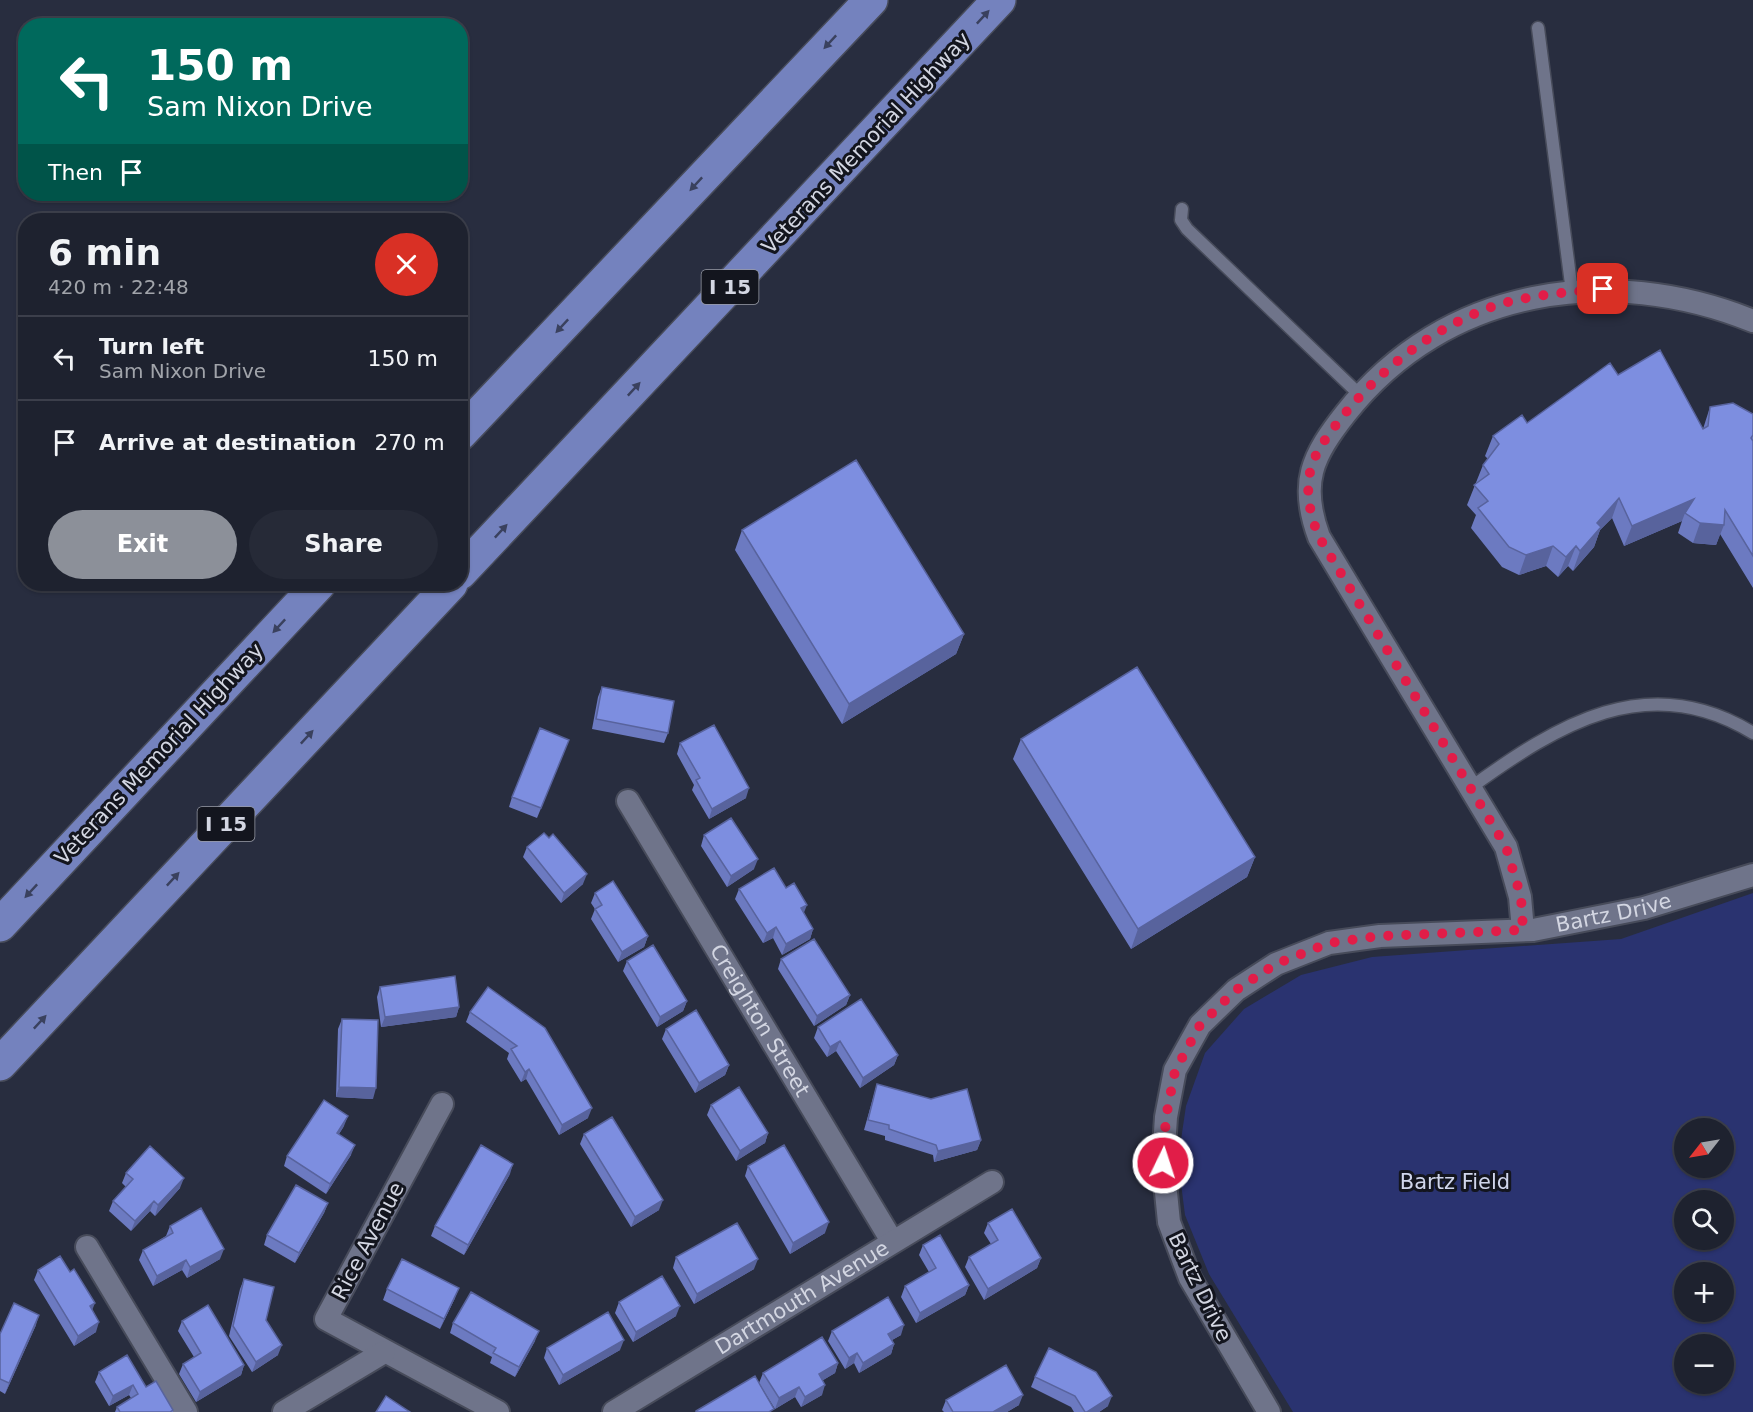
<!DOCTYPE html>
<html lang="en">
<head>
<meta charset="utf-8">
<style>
	body { margin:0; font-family:"DejaVu Sans",sans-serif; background:#262a37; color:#f1f3f6; height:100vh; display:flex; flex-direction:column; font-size:22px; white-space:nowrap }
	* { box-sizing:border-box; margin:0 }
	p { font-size:20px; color:#a1a4aa }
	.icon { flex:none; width:33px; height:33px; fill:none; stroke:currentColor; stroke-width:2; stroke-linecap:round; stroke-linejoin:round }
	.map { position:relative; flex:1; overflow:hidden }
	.panel { position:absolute; left:18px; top:213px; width:450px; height:378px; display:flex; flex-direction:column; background:#1e222f; border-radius:24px; box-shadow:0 2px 4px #0004,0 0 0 2px #3c3f4b }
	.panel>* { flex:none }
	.hud { position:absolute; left:18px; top:18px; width:450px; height:183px; border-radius:24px; box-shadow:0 2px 4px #0004,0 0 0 2px #3c3f4b; background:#00695c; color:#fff; overflow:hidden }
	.needle { width:39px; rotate:239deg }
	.buttons { position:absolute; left:1674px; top:1118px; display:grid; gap:12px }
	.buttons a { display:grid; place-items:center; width:60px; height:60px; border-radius:50%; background:#1e222f; box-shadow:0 2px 4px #0004,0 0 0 2px #3c3f4b; font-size:30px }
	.pin { position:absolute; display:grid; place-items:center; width:51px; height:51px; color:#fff; margin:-26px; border-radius:12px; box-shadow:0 3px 9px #0006 }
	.me { position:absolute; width:66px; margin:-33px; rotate:4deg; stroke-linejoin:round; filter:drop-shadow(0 0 4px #0008) }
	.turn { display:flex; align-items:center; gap:21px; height:126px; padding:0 30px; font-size:27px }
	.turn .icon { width:78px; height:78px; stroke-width:2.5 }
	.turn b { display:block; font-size:42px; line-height:51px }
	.then { display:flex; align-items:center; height:57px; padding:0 30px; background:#0003; gap:12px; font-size:22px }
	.round { display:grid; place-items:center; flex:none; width:63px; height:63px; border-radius:32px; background:#262a37 }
	.summary { display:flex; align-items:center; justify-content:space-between; height:102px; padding:0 30px }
	h1 { font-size:36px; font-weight:700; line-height:45px }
	.button { display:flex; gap:12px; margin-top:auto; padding:12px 30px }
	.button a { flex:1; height:69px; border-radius:36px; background:#8c9099; color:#fff; font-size:24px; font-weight:700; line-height:69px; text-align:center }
	.button a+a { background:#262a37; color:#f1f3f6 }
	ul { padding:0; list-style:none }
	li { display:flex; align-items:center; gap:18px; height:84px; padding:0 30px; border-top:2px solid #3c3f4b }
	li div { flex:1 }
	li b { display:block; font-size:22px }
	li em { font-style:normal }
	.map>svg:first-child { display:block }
	.green { fill:#2a3370; fill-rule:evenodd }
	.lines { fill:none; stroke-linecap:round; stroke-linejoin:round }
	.service-casing { stroke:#474b5a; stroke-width:15 }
	.minor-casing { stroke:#474b5a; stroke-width:26 }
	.motorway-casing { stroke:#474b5a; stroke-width:36 }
	.service { stroke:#6f748a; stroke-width:12 }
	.minor { stroke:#6f748a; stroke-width:22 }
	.motorway { stroke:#7482be; stroke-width:33 }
	.wall { fill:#6c7ac1 }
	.shaded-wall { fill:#58639d }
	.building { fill:#7d8ee0; stroke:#58639d; stroke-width:1.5 }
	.oneway { fill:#3a415e }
	.route { stroke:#e11d48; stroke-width:10; stroke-dasharray:0 18 }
	.labels { text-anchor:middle; stroke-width:6; stroke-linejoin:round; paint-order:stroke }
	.shield { fill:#13151e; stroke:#999ca7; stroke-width:1.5 }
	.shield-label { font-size:20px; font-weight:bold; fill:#d3d6e2 }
	.street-label { font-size:21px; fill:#d3d6e2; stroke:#13151e }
	.park-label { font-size:21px; fill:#d0d6ec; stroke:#13151e }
</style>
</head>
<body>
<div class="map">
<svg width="1753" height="1412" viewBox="0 0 1753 1412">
	<rect width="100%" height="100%" fill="#282d3f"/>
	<path class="green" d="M1753,893V1412H1293L1209,1274L1185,1215L1178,1160L1186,1106L1205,1053L1244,1009L1301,975L1372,957L1621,939ZM1684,1128H1724V1167H1684ZM1684,1200H1724V1239H1684ZM1684,1272H1724V1311H1684ZM1684,1344H1724V1383H1684Z"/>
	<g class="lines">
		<defs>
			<path id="service" d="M1538,28L1572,292
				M1182,209L1181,220L1187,229L1360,395
				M1470,788C1557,725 1648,668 1753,733"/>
			<g id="minor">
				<path id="s1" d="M628,801L892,1241"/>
				<path d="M1523,930L1520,897L1506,847L1319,537C1299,483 1312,456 1346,413C1445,287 1610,263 1753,321"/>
				<path d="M442,1104L326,1319L498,1412"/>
				<path d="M87,1247L186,1412"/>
				<path d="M284,1412L384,1352"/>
				<path id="s2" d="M614,1412L992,1182"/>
				<path id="s3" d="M1269,1412L1190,1278L1169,1222L1163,1163L1166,1117L1175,1070L1200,1025L1236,990L1276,964L1329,943L1380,936L1533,930L1644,908L1753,875"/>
			</g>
			<path id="motorway" d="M460,434L871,0
				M460,573L999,0
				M0,925L319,584
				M0,1064L451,584"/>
		</defs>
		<use href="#service" class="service-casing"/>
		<use href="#minor" class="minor-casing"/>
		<use href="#motorway" class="motorway-casing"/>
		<use href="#service" class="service"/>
		<use href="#minor" class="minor"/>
		<use href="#motorway" class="motorway"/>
	</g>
	<path class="wall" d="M1618,375L1703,429L1710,407L1753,414V588L1720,534L1716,545L1693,543L1678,533L1682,521L1624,546L1612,518L1600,530L1594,547L1573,571L1568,566L1558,577L1546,566L1519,575L1502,567L1471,528L1476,515L1467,505L1483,465L1488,459L1485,456L1493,436L1527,423Z
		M742,530L964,634L956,654L842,724L735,550Z
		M602,687L668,733L664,743L592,729L598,697Z
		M1021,739L1255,857L1247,877L1131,949L1013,759Z
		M680,743L746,798L709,819L692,790L694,785L677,754Z
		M565,750L537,818L509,807L512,797Z
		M704,835L754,869L727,887L701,846Z
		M527,847L583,884L561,903L523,857Z
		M786,888L804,913L813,929L810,939L782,955L773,938L763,943L735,899L739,889Z
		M595,893L648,936L644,947L618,962L591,919L595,909L591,903Z
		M781,959L850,995L846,1005L814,1026L778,969Z
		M627,961L687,1001L683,1011L657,1027L623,971Z
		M380,987L459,1007L456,1017L381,1027L377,997Z
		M488,987L588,1118L559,1135L526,1079L521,1082L507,1059L509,1053L466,1022L470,1012Z
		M342,1019L373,1099L336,1097L338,1029Z
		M818,1027L898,1055L894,1065L860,1088L836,1051L827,1057L814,1038Z
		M666,1029L729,1065L725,1075L695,1093L662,1039Z
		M877,1084L981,1140L977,1150L934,1162L933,1155L885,1140V1136L864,1130Z
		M711,1105L768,1133L765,1143L736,1161L707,1115Z
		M344,1126L339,1134L351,1155L326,1194L284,1166L287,1156Z
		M584,1134L659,1210L631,1227L580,1144Z
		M748,1166L825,1233L790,1254L745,1176Z
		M126,1173L180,1188L155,1216L150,1211L131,1231L109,1211L113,1201L126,1187L122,1183Z
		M510,1174L464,1255L431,1236L435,1226Z
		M328,1203L324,1213L295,1263L264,1245L267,1235Z
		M988,1223L1041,1258L1037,1268L984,1300L965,1267L969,1257L991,1244L984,1233Z
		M170,1226L220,1259L187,1278L182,1270L153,1286L139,1260L143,1250L166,1236Z
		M923,1245L969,1285L965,1295L916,1323L901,1297L905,1286L929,1272L919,1255Z
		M676,1257L754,1269L694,1304L673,1268Z
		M38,1270L92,1311L96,1332L74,1346L34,1280Z
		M244,1279L266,1320L278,1355L252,1372L229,1336L240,1289Z
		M387,1289L455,1298L440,1329L383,1300Z
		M619,1302L676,1316L633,1342L615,1313Z
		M182,1321L244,1365L241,1375L196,1402L179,1374L183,1364L194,1357L178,1331Z
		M453,1323L535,1341L515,1377L490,1363L492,1357L450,1333Z
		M36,1325L5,1394L0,1391V1334Z
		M832,1331L901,1335L892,1340L894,1344L891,1354L859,1373L854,1363L845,1369L828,1341Z
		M547,1348L620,1350L559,1385L544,1358Z
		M838,1363L835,1373L823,1380L822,1395L801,1407L795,1397L775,1409L759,1383L763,1373Z
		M99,1372L146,1387L173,1410V1412H115L117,1407L131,1398L129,1395L109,1406L95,1382Z
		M1035,1377L1108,1406L1099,1412H1074L1071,1407L1031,1387Z
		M946,1400L1019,1405L1007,1412H944L942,1410Z"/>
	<path class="shaded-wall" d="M1619,498L1612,518L1600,530L1594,547L1573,571L1580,551L1597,523Z
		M1694,499L1685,513L1682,521L1624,546L1632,526Z
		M1700,523L1724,525L1716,545L1693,543Z
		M1553,546L1546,566L1519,575L1526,555Z
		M1576,546L1568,566L1558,577L1566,557Z
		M964,634L956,654L842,724L849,704Z
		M749,788L746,798L709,819L712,809Z
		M1255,857L1247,877L1131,949L1138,929Z
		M758,859L754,869L727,887L731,876Z
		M587,874L583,884L561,903L564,893Z
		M807,905L803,915L801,908Z
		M776,927L773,938L763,943L767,933Z
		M813,929L810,939L782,955L786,944Z
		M648,936L644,947L618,962L622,952Z
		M850,995L846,1005L814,1026L817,1016Z
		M687,1001L683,1011L657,1027L660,1017Z
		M459,1007L456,1017L381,1027L385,1017Z
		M840,1041L836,1051L827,1057L830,1047Z
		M898,1055L894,1065L860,1088L863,1078Z
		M729,1065L725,1075L695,1093L699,1083Z
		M529,1069L526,1079L521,1082L525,1072Z
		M339,1087L376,1088L373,1099L336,1097Z
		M592,1108L588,1118L559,1135L562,1125Z
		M348,1116L344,1126L333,1143L337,1133Z
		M768,1133L765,1143L736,1161L740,1151Z
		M981,1140L977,1150L934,1162L938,1151Z
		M355,1145L351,1155L326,1194L330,1184Z
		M513,1164L510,1174L464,1255L468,1245Z
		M184,1178L180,1188L155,1216L158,1205Z
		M663,1200L659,1210L631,1227L635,1217Z
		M154,1201L150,1211L131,1231L135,1221Z
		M328,1203L324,1213L295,1263L299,1253Z
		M829,1222L825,1233L790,1254L793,1243Z
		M224,1249L220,1259L187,1278L190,1267Z
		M1041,1258L1037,1268L984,1300L988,1289Z
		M758,1259L754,1269L694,1304L697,1294Z
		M186,1260L182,1270L153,1286L157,1276Z
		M969,1285L965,1295L916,1323L920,1313Z
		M459,1288L455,1298L440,1329L444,1319Z
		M95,1303L91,1313L90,1306Z
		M680,1306L676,1316L633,1342L636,1332Z
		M39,1315L36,1325L5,1394L9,1383Z
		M99,1322L96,1332L74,1346L78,1336Z
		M904,1325L901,1335L885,1344L888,1334Z
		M539,1331L535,1341L515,1377L519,1367Z
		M624,1340L620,1350L559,1385L563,1375Z
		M894,1344L891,1354L859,1373L863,1363Z
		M282,1345L278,1355L252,1372L256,1362Z
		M857,1353L854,1363L845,1369L849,1358Z
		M838,1363L835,1373L815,1385L819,1374Z
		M244,1365L241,1375L196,1402L200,1392Z
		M133,1385L129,1395L109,1406L113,1396Z
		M825,1385L822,1395L801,1407L805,1397Z
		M799,1387L795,1397L775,1409L779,1398Z
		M1023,1395L1019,1405L1007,1412H993Z
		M1112,1396L1108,1406L1099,1412H1087Z"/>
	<path class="building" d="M1660,350L1703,429L1708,426L1710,407L1733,403L1753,414V435L1751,438L1753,441V556L1725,510L1724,525L1700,523L1685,513L1694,499L1632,526L1619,498L1597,523L1601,527L1580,551L1576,546L1566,557L1553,546L1526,555L1509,547L1478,508L1488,501L1474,485L1489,474L1483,465L1499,444L1493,436L1522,415L1527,423L1610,363L1618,375Z
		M856,460L964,634L849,704L742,530Z
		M1137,667L1255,857L1138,929L1021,739Z
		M602,687L674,701L668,733L596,719Z
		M714,725L749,788L712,809L696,780L700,778L680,743Z
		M540,728L569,740L541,808L512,797Z
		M731,818L758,859L731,876L704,835Z
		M544,833L549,838L553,834L587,874L564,893L527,847Z
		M774,868L786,888L794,883L807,905L801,908L813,929L786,944L776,927L767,933L739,889Z
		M613,881L648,936L622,952L595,909L602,905L595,893Z
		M814,939L850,995L817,1016L781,959Z
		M653,945L687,1001L660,1017L627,961Z
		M455,976L459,1007L385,1017L380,987Z
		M488,987L545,1028L592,1108L562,1125L529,1069L525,1072L511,1049L517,1046L470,1012Z
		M861,999L898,1055L863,1078L840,1041L830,1047L818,1027Z
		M696,1010L729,1065L699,1083L666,1029Z
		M342,1019L378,1020L376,1088L339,1087Z
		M877,1084L931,1099L967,1089L981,1140L938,1151L936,1145L889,1129V1125L868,1120Z
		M739,1087L768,1133L740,1151L711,1105Z
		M324,1100L348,1116L337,1133L355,1145L330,1184L287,1156Z
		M612,1117L663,1200L635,1217L584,1134Z
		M481,1145L513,1164L468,1245L435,1226Z
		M784,1145L829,1222L793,1243L748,1166Z
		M150,1146L184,1178L158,1205L154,1201L135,1221L113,1201L133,1179L126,1173Z
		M296,1185L328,1203L299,1253L267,1235Z
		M201,1208L224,1249L190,1267L186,1260L157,1276L143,1250L173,1233L170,1226Z
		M1012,1209L1041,1258L988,1289L969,1257L998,1240L988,1223Z
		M737,1223L758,1259L697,1294L676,1257Z
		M940,1235L969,1285L920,1313L905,1286L936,1268L923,1245Z
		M60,1256L70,1272L74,1269L95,1303L90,1306L99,1322L78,1336L38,1270Z
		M402,1259L459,1288L444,1319L387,1289Z
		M662,1276L680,1306L636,1332L619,1302Z
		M244,1279L274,1287L266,1320L282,1345L256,1362L233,1326Z
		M471,1292L539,1331L519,1367L493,1353L496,1348L453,1323Z
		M888,1297L904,1325L888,1334L894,1344L863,1363L857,1353L849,1358L832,1331Z
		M14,1303L39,1315L9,1383L0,1379V1334Z
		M208,1305L244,1365L200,1392L183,1364L201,1353L182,1321Z
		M608,1312L624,1340L563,1375L547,1348Z
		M822,1337L838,1363L819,1374L825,1385L805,1397L799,1387L779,1398L763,1373Z
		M1049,1348L1096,1372L1112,1396L1087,1412H1085L1075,1396L1035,1377Z
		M127,1355L146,1387L156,1381L173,1410L170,1412H120L117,1407L138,1394L133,1385L113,1396L99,1372Z
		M1006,1365L1023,1395L993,1412H953L946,1400Z
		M755,1376L774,1409L769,1412H696V1411Z
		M386,1396L410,1412H376Z"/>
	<defs><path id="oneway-solid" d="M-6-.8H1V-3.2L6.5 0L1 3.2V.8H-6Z" transform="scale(1.5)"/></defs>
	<g class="oneway">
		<use href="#oneway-solid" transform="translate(983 17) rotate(-47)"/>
		<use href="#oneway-solid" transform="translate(830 42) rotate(133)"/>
		<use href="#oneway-solid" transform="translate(696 184) rotate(133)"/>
		<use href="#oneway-solid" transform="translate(562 326) rotate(133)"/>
		<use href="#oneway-solid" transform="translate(634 389) rotate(-47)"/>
		<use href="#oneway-solid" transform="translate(501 531) rotate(-47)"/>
		<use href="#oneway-solid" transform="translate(279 626) rotate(133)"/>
		<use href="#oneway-solid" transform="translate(307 737) rotate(-47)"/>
		<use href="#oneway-solid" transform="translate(173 879) rotate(-47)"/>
		<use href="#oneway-solid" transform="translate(31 891) rotate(133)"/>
		<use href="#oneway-solid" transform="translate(40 1022) rotate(-47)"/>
	</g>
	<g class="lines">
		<path class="route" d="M1163,1163L1166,1117L1175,1071L1200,1025L1236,990L1276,964L1329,943L1380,936L1523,930L1521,897L1506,847L1319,537C1310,515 1304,489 1312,465C1317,449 1328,436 1338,422C1377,373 1423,335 1481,311C1520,295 1563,293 1603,289"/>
	</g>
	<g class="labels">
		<g class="shield">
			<rect x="701.5" y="270" width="57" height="34" rx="4.5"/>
			<rect x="197.5" y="807" width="57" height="34" rx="4.5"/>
		</g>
		<g class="shield-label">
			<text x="730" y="294">I 15</text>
			<text x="226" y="831">I 15</text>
		</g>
		<g class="street-label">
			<text transform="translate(866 143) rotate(-47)" y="7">Veterans Memorial Highway</text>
			<text transform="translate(159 754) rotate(-47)" y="7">Veterans Memorial Highway</text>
			<text dy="7" stroke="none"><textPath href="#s3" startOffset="862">Bartz Drive</textPath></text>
			<text dy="7" stroke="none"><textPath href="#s1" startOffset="256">Creighton Street</textPath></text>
			<text transform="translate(368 1241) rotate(-62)" y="7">Rice Avenue</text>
			<text transform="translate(1200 1287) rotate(64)" y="7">Bartz Drive</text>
			<text dy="7" stroke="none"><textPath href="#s2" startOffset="220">Dartmouth Avenue</textPath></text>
		</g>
		<g class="park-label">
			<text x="1455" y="1189">Bartz Field</text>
		</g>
	</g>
</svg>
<div class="buttons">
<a><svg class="needle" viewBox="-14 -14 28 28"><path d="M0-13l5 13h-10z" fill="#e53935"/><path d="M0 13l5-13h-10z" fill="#a1a4aa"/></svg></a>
<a><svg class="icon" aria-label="search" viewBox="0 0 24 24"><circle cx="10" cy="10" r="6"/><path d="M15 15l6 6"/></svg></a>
<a>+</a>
<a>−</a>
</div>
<div class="pin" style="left:1603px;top:289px;background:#d93025"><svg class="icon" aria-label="arrive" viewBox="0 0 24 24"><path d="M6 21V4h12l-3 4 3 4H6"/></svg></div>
<svg class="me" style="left:1163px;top:1163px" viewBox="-20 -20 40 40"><circle r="17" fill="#e11d48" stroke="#fff" stroke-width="3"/><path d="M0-11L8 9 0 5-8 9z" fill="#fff"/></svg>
<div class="hud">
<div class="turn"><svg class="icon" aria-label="left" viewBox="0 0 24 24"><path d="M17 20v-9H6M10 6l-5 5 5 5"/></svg><div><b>150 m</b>Sam Nixon Drive</div></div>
<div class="then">Then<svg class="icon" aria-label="arrive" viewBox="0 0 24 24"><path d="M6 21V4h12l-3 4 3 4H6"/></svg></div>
</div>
<section class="panel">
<div class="summary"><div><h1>6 min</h1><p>420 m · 22:48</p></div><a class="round" style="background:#d93025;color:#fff"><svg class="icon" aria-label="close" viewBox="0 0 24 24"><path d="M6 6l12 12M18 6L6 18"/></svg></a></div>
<ul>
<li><svg class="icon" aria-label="left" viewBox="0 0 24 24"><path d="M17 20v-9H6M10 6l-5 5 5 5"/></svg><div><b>Turn left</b><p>Sam Nixon Drive</p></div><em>150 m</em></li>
<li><svg class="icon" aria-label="arrive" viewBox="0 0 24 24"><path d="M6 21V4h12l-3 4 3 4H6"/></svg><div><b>Arrive at destination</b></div><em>270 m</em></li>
</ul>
<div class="button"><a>Exit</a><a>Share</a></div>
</section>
</div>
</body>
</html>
